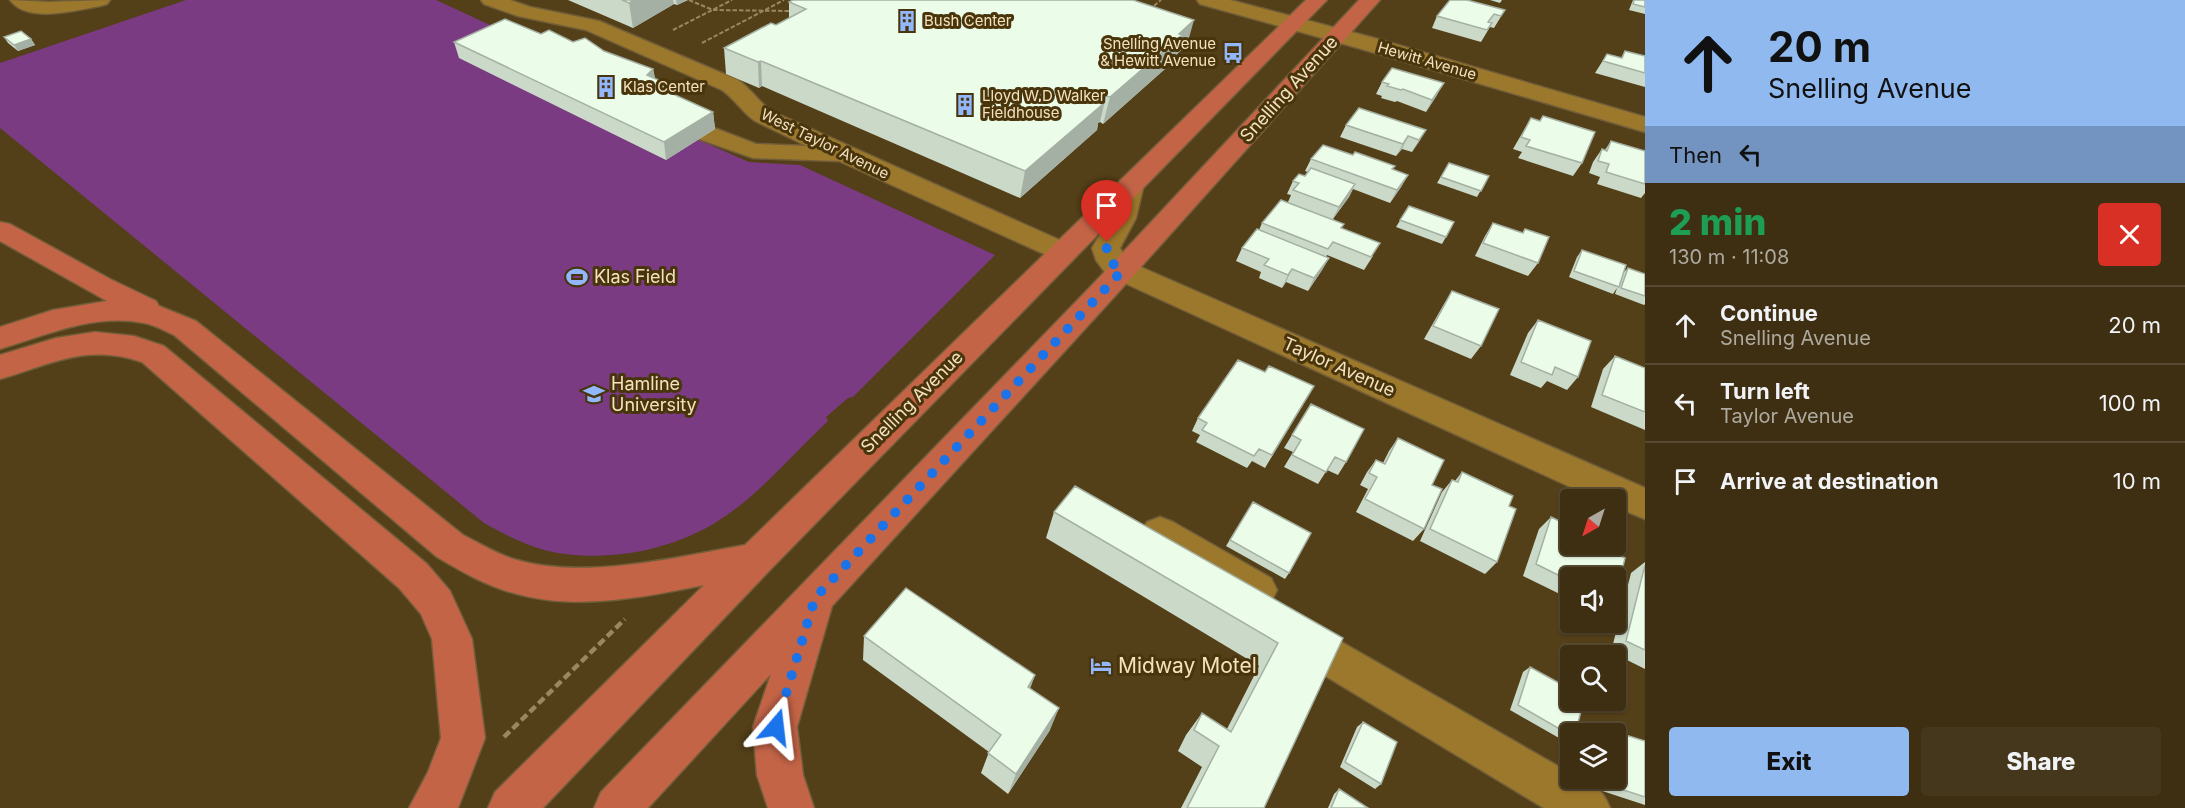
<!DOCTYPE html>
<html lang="en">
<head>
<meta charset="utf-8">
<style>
	body { margin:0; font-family:Inter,sans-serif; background:#45371b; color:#f1f3f6; height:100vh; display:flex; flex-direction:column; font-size:22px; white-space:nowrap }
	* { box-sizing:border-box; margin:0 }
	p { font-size:20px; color:#ada99f }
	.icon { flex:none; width:33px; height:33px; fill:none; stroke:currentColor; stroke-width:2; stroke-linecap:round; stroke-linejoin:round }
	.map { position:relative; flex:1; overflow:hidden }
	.details { display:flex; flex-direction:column; background:#3e2f12; width:540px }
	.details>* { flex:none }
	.top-card { background:#90b9f0; color:#111; overflow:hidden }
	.needle { width:39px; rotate:219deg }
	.fabs { position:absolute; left:1560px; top:489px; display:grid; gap:12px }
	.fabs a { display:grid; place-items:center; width:66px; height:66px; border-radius:6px; background:#3e2f12; box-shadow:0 2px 4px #0004,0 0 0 2px #574a32; font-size:30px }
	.pin { position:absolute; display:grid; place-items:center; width:51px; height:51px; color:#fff; margin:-62px -26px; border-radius:50% 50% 50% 0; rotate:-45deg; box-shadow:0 0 6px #0007 }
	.pin .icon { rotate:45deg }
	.me { position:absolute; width:66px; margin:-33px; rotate:17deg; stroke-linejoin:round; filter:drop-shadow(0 0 4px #0008) }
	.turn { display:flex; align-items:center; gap:21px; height:126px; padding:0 24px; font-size:27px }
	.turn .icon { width:78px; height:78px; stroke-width:2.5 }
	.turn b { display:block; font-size:42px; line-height:51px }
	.then { display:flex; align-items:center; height:57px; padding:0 24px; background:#0003; gap:12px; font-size:22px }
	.round { display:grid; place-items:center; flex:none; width:63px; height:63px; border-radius:6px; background:#45371b }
	.summary { display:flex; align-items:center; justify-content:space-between; height:102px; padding:0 24px }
	h1 { font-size:36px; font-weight:800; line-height:45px; color:#1e9e55 }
	.button { display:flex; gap:12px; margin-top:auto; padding:12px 24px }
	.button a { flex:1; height:69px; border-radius:6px; background:#90b9f0; color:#111; font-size:24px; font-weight:800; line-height:69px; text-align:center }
	.button a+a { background:#45371b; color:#f1f3f6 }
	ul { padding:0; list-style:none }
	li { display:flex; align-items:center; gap:18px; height:78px; padding:0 24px; border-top:2px solid #574a32 }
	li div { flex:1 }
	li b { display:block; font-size:22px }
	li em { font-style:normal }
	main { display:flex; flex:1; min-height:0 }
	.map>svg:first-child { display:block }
	.green { fill:#7a3b82 }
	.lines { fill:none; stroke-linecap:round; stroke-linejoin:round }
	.minor-casing { stroke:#715e39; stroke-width:3 }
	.major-casing { stroke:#715e39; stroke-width:3 }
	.path-far1 { stroke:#9a8660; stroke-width:2; stroke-dasharray:4.5 2; stroke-linecap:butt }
	.path { stroke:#9a8660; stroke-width:4.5; stroke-dasharray:8 4; stroke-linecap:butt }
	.minor { fill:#9c782c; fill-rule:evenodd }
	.major { fill:#c46447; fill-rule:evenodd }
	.wall { fill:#cad9c8 }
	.shaded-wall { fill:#a4b0a3 }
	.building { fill:#ebfce9; stroke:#a4b0a3; stroke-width:1.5 }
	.route { stroke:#1a73e8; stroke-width:10; stroke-dasharray:0 18 }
	.labels { text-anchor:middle; stroke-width:6; stroke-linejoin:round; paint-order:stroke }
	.far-poi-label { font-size:15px; fill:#f5e1be; stroke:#48350c; text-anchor:start }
	.far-street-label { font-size:15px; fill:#f5e1be; stroke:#48350c }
	.street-label { font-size:18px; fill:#f5e1be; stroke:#48350c }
	.poi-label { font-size:18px; fill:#f5e1be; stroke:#48350c; text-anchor:start }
	.near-poi-label { font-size:21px; fill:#f5e1be; stroke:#48350c; text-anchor:start }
</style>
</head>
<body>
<main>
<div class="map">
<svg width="1645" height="808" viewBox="0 0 1645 808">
	<rect width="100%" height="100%" fill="#533f18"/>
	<path class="green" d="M186,0H436L715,129L699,140L749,162L800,165L995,255L853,397L848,398L826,417L828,421C796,451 763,490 727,515C682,547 620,561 565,554C537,551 509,537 484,523L0,128V63Z"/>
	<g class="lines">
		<defs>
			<path id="minor" d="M10,0L48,2L110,0L107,4L100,6C76,10 27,24 10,0Z
				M481,0H510L530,7L599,21L738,80C751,89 759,102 771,111L1073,246L1077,252L1073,258L1063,261L1053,258L839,161L753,158L699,139L696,134L699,129L708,127L717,129L756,144L807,146L755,121C742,112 735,99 722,90L586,30L518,16L484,4Z
				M1197,0H1230L1374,38L1645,117V132L1358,48L1200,4Z
				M1131,176L1140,179L1144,184L1136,218L1120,248L1127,261L1645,488V519L1616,507V500H1599L1107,275L1096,260L1092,248L1110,218L1118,184L1122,179Z
				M1160,517L1173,522L1271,578L1277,590L1271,602L1257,607L1243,602L1147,544L1141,533L1147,522Z
				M1298,617L1312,622L1317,628L1570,773V778C1591,778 1603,790 1610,808H1544L1289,654L1278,635L1284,622Z"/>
			<path id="major" d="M1306,0H1327L769,571L543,808H488L495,792L704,585C645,597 580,610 521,595C490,588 464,573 437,557L174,335C165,331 155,325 144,323C94,313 47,335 0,349V327L53,310L107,301L0,241V222L10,224L110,279L156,301L159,306L196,321L463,535C481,544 498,555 517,560C584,580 678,557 745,545Z
				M1359,0H1380L1115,296L832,606L797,727L803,775L814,808H768L757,775L753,727L771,674L648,808H594L601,792L1095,282Z
				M95,332L134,336L164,346L427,564L450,591L472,639L485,738L458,808H409L428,772L441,738L432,639L421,614L399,588L142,362C86,343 52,364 0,379V355L56,338Z"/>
		</defs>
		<use href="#minor" class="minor-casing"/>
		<use href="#major" class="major-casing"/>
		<path class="path-far1" d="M689,0L713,10L791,11
			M1149,10L1161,0
			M673,30L732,0
			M702,43L784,0"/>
		<path class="path" d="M504,737L625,619"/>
		<use href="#minor" class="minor"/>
		<use href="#major" class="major"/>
	</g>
	<path class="wall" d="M568,0H688L677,5L674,4L633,28Z
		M1490,0H1502L1500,3Z
		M1633,0H1645V14L1629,10Z
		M789,2L1187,45L1177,54L1175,60L1103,124L1100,122L1098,123L1097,130L1020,198L762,86L759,88L726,74L724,48L776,25L789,18Z
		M1505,10L1494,28L1490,27L1481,42L1432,28L1437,16Z
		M541,34L604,51L653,69L655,78L673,95L713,112L715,129L666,160L459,58L454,42Z
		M4,37L31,39L35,45L18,51L8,43Z
		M1625,51L1645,56V87L1595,73L1607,54L1621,58Z
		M1382,82L1437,95L1426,112L1397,101L1395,102L1381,98L1382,96L1376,94Z
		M1531,118L1582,163L1573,176L1518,158L1522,152L1513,149Z
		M1346,125L1426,130L1412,152L1402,149L1396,156L1340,137Z
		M1611,141L1645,151V193L1641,198L1597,184L1600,177L1589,173L1593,162L1602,149L1605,150Z
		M1311,159L1393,170L1408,175L1401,187L1390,203L1353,189L1349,197L1333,219L1373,256L1364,270L1327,255L1326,257L1329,258L1322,270L1308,291L1286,282L1282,288L1259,278L1261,272L1236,261L1242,248L1259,230L1262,223L1288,202L1291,195L1287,194L1293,181L1305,176L1308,172L1305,171Z
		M1449,163L1489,176L1477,197L1437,183Z
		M1409,206L1446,237L1442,244L1396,227Z
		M1493,223L1522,233L1525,229L1538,263L1528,276L1475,256L1485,236Z
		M1582,250L1623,273L1628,268L1645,274V272V304L1644,305L1615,294L1617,288L1613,294L1569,277L1577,257Z
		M1452,291L1481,346L1471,359L1424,339L1444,304Z
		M1538,320L1578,377L1567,390L1547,381L1541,388L1510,375L1528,333Z
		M1615,356L1645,368V430L1591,407L1603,369Z
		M1265,372L1314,386L1265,468L1252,461L1247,468L1196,442L1200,435L1192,431L1198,418Z
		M1311,404L1346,462L1338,475L1327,470L1318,484L1284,467L1293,452L1284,448Z
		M1398,438L1432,485L1424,529L1413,541L1356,512L1368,489L1360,485L1367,472L1376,460L1383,463L1389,451Z
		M1462,472L1509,506L1497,562L1485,574L1420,541L1442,492L1452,480L1455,481Z
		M1253,502L1289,573L1285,579L1226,546Z
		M1054,512L1343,638L1264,808H1181L1202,767L1178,751L1186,735L1202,713L1227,729L1259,666L1046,538Z
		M1551,517L1570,578V599L1523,576L1539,529Z
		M1645,562V669L1611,652L1631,573Z
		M864,636L1035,675L1030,688L1050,730L1008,794L981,773L989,752L863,660Z
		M1530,667L1570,734V739L1566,742L1510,710L1523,672Z
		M1363,722L1381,784L1375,789L1340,767L1357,727Z
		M1587,723L1645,741V805L1587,786L1586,778H1616V734H1579V728Z
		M1339,789L1368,808H1328L1334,794Z"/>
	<path class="shaded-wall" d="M634,0H673L674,4L633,28L629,3Z
		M676,0H688L677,5Z
		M1194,20L1187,45L1177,54L1175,60L1103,124L1110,97Z
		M31,39L35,45L18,51L14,45Z
		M761,61L762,86L759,88L758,62Z
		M653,69L656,86L647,75Z
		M1444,83L1437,95L1426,112L1432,100Z
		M672,86L674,103L664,90Z
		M1106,96L1100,122L1098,123L1097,130L1020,198L1025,171Z
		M713,112L715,129L666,160L664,142Z
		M1426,130L1419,142L1412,152L1419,140Z
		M1408,136L1402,149L1396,156L1403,144Z
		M1408,175L1401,187L1390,203L1397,190Z
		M1355,184L1349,197L1332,220L1339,207Z
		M1329,258L1322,270L1308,291L1314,278Z
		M1292,269L1286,282L1282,288L1288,275Z
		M1035,675L1027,697L1028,687Z
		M1059,708L1050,730L1008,794L1016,774Z"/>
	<path class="building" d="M622,0H634L629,3Z
		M793,0H1133L1194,20L1179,34L1182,35L1110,97L1106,96L1099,103L1103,104L1025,171L761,61L758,62L724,48L771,23L776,25L806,9L789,2Z
		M1450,0H1467L1505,10L1501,16L1494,14L1488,22L1492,23L1487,30L1437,16Z
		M1634,0H1645V7L1633,4Z
		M505,19L541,34L549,30L573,42L585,38L604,51L653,69L647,75L672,86L664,90L713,112L664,142L454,42Z
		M21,31L31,39L14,45L4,37Z
		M1625,51L1645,56V73L1603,61L1607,54L1622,58Z
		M1392,68L1444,83L1432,100L1403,89L1401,90L1387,86L1389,84L1382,82Z
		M1359,108L1426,130L1419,140L1408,136L1403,144L1346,125Z
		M1543,116L1595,132L1582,163L1526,146L1530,140L1521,137L1531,118L1540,121Z
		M1611,141L1645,151V184L1606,172L1609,164L1598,161L1602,149L1607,151Z
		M1323,145L1353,155L1355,152L1395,166L1392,169L1408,175L1397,190L1311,159Z
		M1449,163L1489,176L1481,191L1441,177Z
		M1311,168L1355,184L1339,207L1293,190L1299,183L1293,181L1299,174L1305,176Z
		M1281,200L1344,224L1341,228L1380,243L1371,257L1333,242L1328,249L1262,223Z
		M1409,206L1454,222L1446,237L1400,220Z
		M1493,223L1523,233L1525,229L1549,237L1538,263L1483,243Z
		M1257,229L1329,258L1314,278L1292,269L1288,275L1264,265L1269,259L1242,248Z
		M1582,250L1626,265L1619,287L1574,271Z
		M1628,268L1645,274V296L1621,288Z
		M1452,291L1499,309L1481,346L1433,326Z
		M1538,320L1591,341L1578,377L1555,367L1552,375L1521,362Z
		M1615,356L1645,368V412L1602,395Z
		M1238,360L1265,372L1269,366L1314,386L1272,455L1259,449L1254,456L1202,430L1207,423L1198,418Z
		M1311,404L1364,429L1346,462L1335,457L1326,472L1292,455L1301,440L1292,435Z
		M1398,438L1444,460L1432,485L1442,489L1424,529L1365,499L1377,477L1369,473L1376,460L1385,464Z
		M1462,472L1513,496L1509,506L1516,509L1497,562L1430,529L1452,480L1458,482Z
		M1075,486L1343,638L1264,808H1187L1219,746L1194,730L1202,713L1231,732L1278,643L1054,512Z
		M1253,502L1311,533L1289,573L1230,540Z
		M1551,517L1570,526V544H1597L1625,558L1616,597V578H1570V581L1536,564Z
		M1645,565V650L1626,641Z
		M906,588L1035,675L1028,687L1059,708L1016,774L988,753L1001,735L864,636Z
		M1530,667L1570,689V700H1584L1575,734H1570V735L1518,705Z
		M1363,722L1397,742L1381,784L1345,762Z
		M1587,723L1645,741V797L1596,781L1595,778H1616V734H1588Z
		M1339,789L1368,808H1331Z"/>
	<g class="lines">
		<path class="route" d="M776,727L815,598L1122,271C1111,264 1105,255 1107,242"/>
	</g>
	<defs>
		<symbol id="building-bare" viewBox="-9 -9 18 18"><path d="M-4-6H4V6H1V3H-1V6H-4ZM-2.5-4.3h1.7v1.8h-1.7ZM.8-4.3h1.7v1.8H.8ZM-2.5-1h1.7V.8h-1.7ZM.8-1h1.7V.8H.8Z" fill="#92b7fd" stroke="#48350c" stroke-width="2.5" paint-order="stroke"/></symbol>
		<symbol id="bus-bare" viewBox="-9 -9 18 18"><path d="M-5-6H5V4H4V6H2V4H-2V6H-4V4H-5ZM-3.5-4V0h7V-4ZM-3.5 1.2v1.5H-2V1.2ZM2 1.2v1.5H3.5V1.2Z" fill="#92b7fd" stroke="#48350c" stroke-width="2.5" paint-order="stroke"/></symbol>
		<symbol id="stadium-bare" viewBox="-9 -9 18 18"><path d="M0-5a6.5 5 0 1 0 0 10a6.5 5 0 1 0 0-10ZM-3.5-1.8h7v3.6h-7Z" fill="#92b7fd" stroke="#48350c" stroke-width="2.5" paint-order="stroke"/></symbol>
		<symbol id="university-bare" viewBox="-9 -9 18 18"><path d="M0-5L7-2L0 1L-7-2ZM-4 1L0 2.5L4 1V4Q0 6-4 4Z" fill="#92b7fd" stroke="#48350c" stroke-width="2.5" paint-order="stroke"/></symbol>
		<symbol id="hotel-bare" viewBox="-9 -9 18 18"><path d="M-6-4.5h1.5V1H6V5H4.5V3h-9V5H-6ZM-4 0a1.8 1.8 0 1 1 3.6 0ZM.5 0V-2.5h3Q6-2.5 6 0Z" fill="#92b7fd" stroke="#48350c" stroke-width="2.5" paint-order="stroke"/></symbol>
	</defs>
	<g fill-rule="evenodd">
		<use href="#building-bare" x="892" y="6" width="30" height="30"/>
		<use href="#bus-bare" x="1218" y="38" width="30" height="30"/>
		<use href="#building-bare" x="591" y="72" width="30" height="30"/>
		<use href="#building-bare" x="950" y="90" width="30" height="30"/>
		<use href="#stadium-bare" x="562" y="262" width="30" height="30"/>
		<use href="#university-bare" x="579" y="379" width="30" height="30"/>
		<use href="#hotel-bare" x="1086" y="651" width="30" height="30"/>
	</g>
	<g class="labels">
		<g class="far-poi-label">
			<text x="924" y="26">Bush Center</text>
			<text x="1216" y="49" text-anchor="end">Snelling Avenue<tspan x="1216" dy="17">&amp; Hewitt Avenue</tspan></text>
			<text x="623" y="92">Klas Center</text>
			<text x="982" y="101">Lloyd W.D Walker<tspan x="982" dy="17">Fieldhouse</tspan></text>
		</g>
		<g class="far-street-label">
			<text transform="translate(1427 61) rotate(16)" y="5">Hewitt Avenue</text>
			<text transform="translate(825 144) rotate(26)" y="5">West Taylor Avenue</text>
		</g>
		<g class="street-label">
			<text transform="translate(1289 89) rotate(-48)" y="6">Snelling Avenue</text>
			<text transform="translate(1339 367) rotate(24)" y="6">Taylor Avenue</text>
			<text transform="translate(912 402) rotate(-45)" y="6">Snelling Avenue</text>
		</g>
		<g class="poi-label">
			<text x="594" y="283">Klas Field</text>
			<text x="611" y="390">Hamline<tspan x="611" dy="21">University</tspan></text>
		</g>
		<g class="near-poi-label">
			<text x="1118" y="673">Midway Motel</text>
		</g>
	</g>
</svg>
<div class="fabs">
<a><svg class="needle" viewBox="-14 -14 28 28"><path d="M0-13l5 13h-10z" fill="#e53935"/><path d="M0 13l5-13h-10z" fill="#ada99f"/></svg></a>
<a><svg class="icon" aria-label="sound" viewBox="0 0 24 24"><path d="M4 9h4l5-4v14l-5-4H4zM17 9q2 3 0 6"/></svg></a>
<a><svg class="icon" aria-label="search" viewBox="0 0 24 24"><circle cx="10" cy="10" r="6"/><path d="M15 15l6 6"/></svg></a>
<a><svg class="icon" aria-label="layers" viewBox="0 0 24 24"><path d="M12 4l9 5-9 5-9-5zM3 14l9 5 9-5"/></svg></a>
</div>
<div class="pin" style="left:1107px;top:242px;background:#d93025"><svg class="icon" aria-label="arrive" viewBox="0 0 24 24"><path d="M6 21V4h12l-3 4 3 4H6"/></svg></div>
<svg class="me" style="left:776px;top:727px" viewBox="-20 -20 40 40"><path d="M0-17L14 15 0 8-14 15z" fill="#1a73e8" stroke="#fff" stroke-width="4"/></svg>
</div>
<section class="details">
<div class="top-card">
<div class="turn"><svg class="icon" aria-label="ahead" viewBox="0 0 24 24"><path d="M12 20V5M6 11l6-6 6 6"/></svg><div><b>20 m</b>Snelling Avenue</div></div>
<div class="then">Then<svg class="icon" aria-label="left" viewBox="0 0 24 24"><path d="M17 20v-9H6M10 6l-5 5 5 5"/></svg></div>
</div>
<div class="summary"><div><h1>2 min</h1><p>130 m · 11:08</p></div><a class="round" style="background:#d93025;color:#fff"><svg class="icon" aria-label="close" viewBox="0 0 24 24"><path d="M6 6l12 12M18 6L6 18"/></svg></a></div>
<ul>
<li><svg class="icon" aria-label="ahead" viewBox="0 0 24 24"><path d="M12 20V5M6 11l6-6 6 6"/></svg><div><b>Continue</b><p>Snelling Avenue</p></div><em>20 m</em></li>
<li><svg class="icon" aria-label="left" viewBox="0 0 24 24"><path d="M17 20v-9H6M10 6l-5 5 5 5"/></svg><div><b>Turn left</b><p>Taylor Avenue</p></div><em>100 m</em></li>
<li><svg class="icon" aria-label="arrive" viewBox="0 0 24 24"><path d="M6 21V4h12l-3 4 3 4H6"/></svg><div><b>Arrive at destination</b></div><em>10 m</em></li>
</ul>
<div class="button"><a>Exit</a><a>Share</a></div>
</section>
</main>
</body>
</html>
